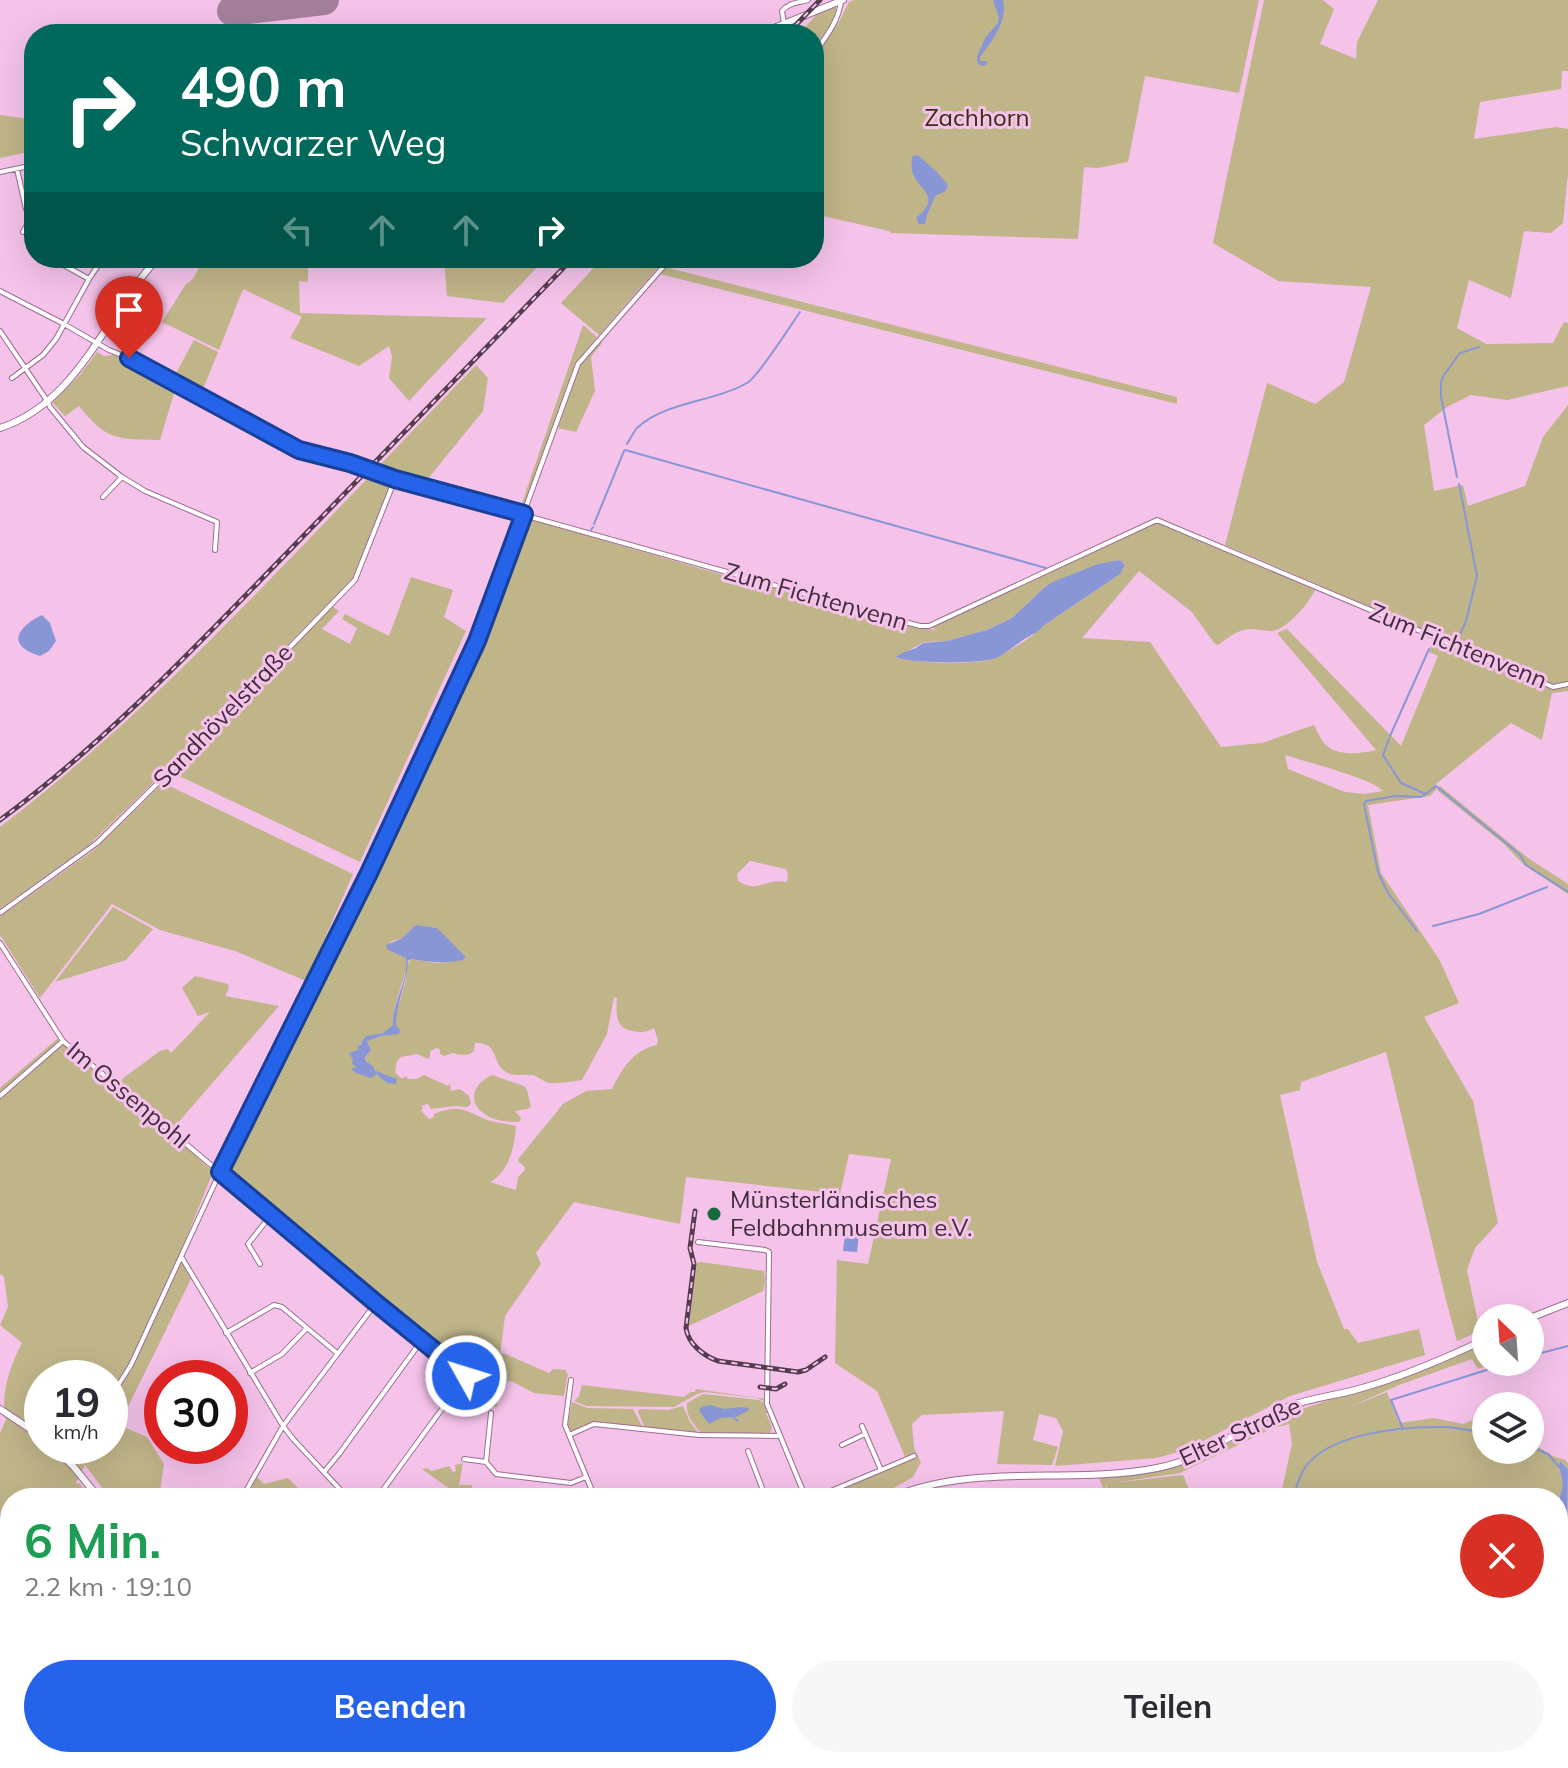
<!DOCTYPE html>
<html lang="de">
<head>
<meta charset="utf-8">
<style>
	body { margin:0; font-family:Mulish,sans-serif; background:#f7f7f7; color:#2b2b33; height:100vh; display:flex; flex-direction:column; font-size:30px; white-space:nowrap }
	* { box-sizing:border-box; margin:0 }
	p { font-size:26px; color:#7c7c81 }
	.icon { flex:none; width:44px; height:44px; fill:none; stroke:currentColor; stroke-width:2; stroke-linecap:round; stroke-linejoin:round }
	.map { position:relative; flex:1; overflow:hidden }
	.panel { position:absolute; left:0px; top:1488px; width:1568px; height:280px; display:flex; flex-direction:column; background:#fff; border-radius:32px 32px 0 0; box-shadow:0 8px 32px #0002 }
	.panel>* { flex:none }
	.hud { position:absolute; left:24px; top:24px; width:800px; height:244px; border-radius:32px; box-shadow:0 8px 32px #0002; background:#00695c; color:#fff; overflow:hidden }
	.needle { width:52px; rotate:335deg }
	.buttons { position:absolute; left:1472px; top:1304px; display:grid; gap:16px }
	.buttons a { display:grid; place-items:center; width:72px; height:72px; border-radius:50%; background:#fff; box-shadow:0 8px 32px #0002; font-size:40px }
	.speed { position:absolute; left:24px; top:1360px; display:flex; gap:16px; font-size:40px; font-weight:700; text-align:center }
	.speed>* { display:grid; place-content:center; width:104px; height:104px; border-radius:50%; background:#fff; box-shadow:0 8px 32px #0002; line-height:1 }
	.speed small { font-size:20px; font-weight:400 }
	.speed .limit { border:12px solid #d22; background:#fff; color:#111 }
	.pin { position:absolute; display:grid; place-items:center; width:68px; height:68px; color:#fff; margin:-82px -34px; border-radius:50% 50% 50% 0; rotate:-45deg; box-shadow:0 0 8px #0007 }
	.pin .icon { rotate:45deg }
	.me { position:absolute; width:88px; margin:-44px; rotate:309deg; stroke-linejoin:round; filter:drop-shadow(0 0 6px #0008) }
	.turn { display:flex; align-items:center; gap:28px; height:168px; padding:0 24px; font-size:36px }
	.turn .icon { width:104px; height:104px; stroke-width:2.5 }
	.turn b { display:block; font-size:56px; line-height:68px }
	.lanes { display:flex; align-items:center; height:76px; padding:0 24px; background:#0003; justify-content:center; gap:40px; direction:ltr }
	.lanes .off { opacity:.35 }
	.round { display:grid; place-items:center; flex:none; width:84px; height:84px; border-radius:42px; background:#f7f7f7 }
	.head { display:flex; align-items:center; justify-content:space-between; height:136px; padding:0 24px }
	h1 { font-size:48px; font-weight:700; line-height:60px; color:#1e9e55 }
	.button { display:flex; gap:16px; margin-top:auto; padding:16px 24px }
	.button a { flex:1; height:92px; border-radius:48px; background:#2563eb; color:#fff; font-size:32px; font-weight:700; line-height:92px; text-align:center }
	.button a+a { background:#f7f7f7; color:#2b2b33 }
	.map>svg:first-child { display:block }
	.green { fill:#c0b489; fill-rule:evenodd }
	.water { fill:#8996d5 }
	.lines { fill:none; stroke-linecap:round; stroke-linejoin:round }
	.stream { stroke:#8996d5; stroke-width:2 }
	.runway { stroke:#a5809d; stroke-width:30 }
	.street-casing { stroke:#9c6d92; stroke-width:6 }
	.secondary-casing { stroke:#9c6d92; stroke-width:8 }
	.street { stroke:#fff; stroke-width:4 }
	.secondary { stroke:#fff; stroke-width:6 }
	.rail-casing { stroke:#553d50; stroke-width:5 }
	.rail { stroke:#f5c2ea; stroke-width:2; stroke-dasharray:6; stroke-linecap:butt }
	.route-casing { stroke:#184099; stroke-width:20 }
	.route { stroke:#2563eb; stroke-width:14 }
	.poi-dot { fill:#156b3e; stroke:#f5c2ea; stroke-width:3 }
	.labels { text-anchor:middle; stroke-width:6; stroke-linejoin:round; paint-order:stroke }
	.park-label { font-size:24px; fill:#382f0f; stroke:#f5c2ea }
	.street-label { font-size:24px; fill:#402c3c; stroke:#f5c2ea }
	.poi-label { font-size:24px; fill:#402c3c; stroke:#f5c2ea; text-anchor:start }
</style>
</head>
<body>
<div class="map">
<svg width="1568" height="1768" viewBox="0 0 1568 1768">
	<rect width="100%" height="100%" fill="#f5c2ea"/>
	<path class="green" d="M854,0H1259L1239,93L1145,76L1128,162L1098,168L1084,167L1078,239L891,233L889,231L814,214V57L840,20L849,2Z
		M1264,0H1323L1334,9L1320,44L1356,59L1357,42L1378,0H1568V71H1562L1561,89L1480,102L1474,139L1556,127L1568,129V173L1563,223L1551,233L1524,231L1511,298L1469,280L1457,328L1486,344L1553,343L1564,322L1568,323V386L1507,400L1471,395L1447,407L1424,425L1434,491L1463,485L1468,506L1525,486L1543,437L1568,405V691L1552,693L1542,740L1511,723L1436,784V790L1430,796L1368,805L1381,873L1439,959L1459,1003L1424,1017L1473,1101L1498,1223L1475,1248L1467,1270L1480,1331L1457,1341L1446,1300L1386,1052L1301,1082L1300,1090L1280,1095L1317,1262L1344,1329H1348L1358,1343L1419,1329L1425,1355L1290,1396L1186,1450L1156,1458L1055,1466L1063,1431L1056,1418L1039,1414L1033,1440L1058,1447L1052,1465L997,1464L1004,1411L922,1415L912,1424L914,1448L921,1462L913,1477L876,1498H820L906,1459L877,1391L835,1363L837,1260L868,1264L891,1159L849,1154L840,1194L686,1177L680,1224L574,1202L536,1253L541,1264L505,1316L500,1355L503,1353L549,1373L553,1369L566,1370V1373H568L564,1396L534,1393L513,1382L468,1373L224,1172L372,876L471,664L527,518L709,571L918,628L937,630L931,627L1154,522H1158L1315,590C1309,603 1288,628 1273,631C1267,631 1260,630 1253,629C1238,629 1230,636 1218,645L1214,643L1192,612L1139,571L1082,638L1150,642L1221,747L1262,743L1314,725C1317,731 1320,738 1324,743C1336,757 1361,754 1376,750L1277,633L1287,629L1401,746L1438,656L1429,652L1434,634L1225,545L1267,383L1315,404L1344,382L1371,287L1278,281L1213,243ZM1120,560L1125,565L1120,574L1043,626C1036,635 1001,657 990,660C975,664 909,664 896,657L924,642L947,641L987,630L1012,618L1046,586L1082,570ZM1285,755C1306,762 1371,778 1383,791L1365,794L1345,792L1288,769ZM750,861L786,869L788,874L787,882C763,878 759,894 738,881L737,874ZM416,925L436,928L466,957L463,960L437,963L411,959L407,965L406,958L388,950L391,941L401,939ZM405,973L406,980L396,1014V1025L387,1035L368,1039L367,1041L371,1050L365,1057L368,1063L374,1067V1070L396,1079V1083C387,1084 383,1081 377,1074L369,1076L356,1072L355,1064L350,1052H356L359,1050L358,1046L372,1036L383,1033L391,1028L393,1025L395,1006ZM614,997L617,998C616,1013 615,1029 633,1031C642,1033 647,1032 654,1028L658,1040L657,1045C633,1050 622,1069 612,1089L586,1091L563,1104L519,1158L518,1161L525,1167V1170L518,1177L516,1190L490,1182C509,1173 515,1145 516,1126C508,1124 499,1123 491,1121C466,1113 463,1102 434,1114L433,1118L429,1119L421,1111L423,1108L421,1106L428,1104L431,1109L455,1106L468,1107L471,1103L469,1096L460,1089L451,1091L450,1083L448,1086L424,1075L416,1079H408L406,1076L402,1079L395,1072L397,1061L401,1057L417,1054L428,1059L430,1057V1051L437,1048L440,1050V1054L444,1056L453,1053C460,1055 466,1057 474,1051L475,1043C500,1042 491,1063 506,1072C515,1077 522,1074 532,1075C538,1076 543,1082 550,1083C554,1084 577,1081 582,1080L607,1034Z
		M836,7V16L814,50V34H799L816,15Z
		M0,115L29,119C35,133 37,139 28,152L0,158Z
		M208,258H308V282L299,281L300,313L487,318L409,401L389,378L392,357L389,346L359,366L290,338L302,317L243,289L219,350L162,322L186,284L192,280L199,268L207,265Z
		M444,258H546L503,303L447,296Z
		M603,258H666L599,335L561,303Z
		M665,267L1177,397V404L660,274Z
		M583,325L597,337L575,364L525,507L521,506Z
		M194,340L218,352L203,389L175,375Z
		M600,340L602,343L591,357L595,391L576,432L558,428L579,366Z
		M97,352L104,356L114,355L176,387L160,440C117,439 107,441 79,406L65,416L52,402L80,375Z
		M476,365L488,378L483,411L426,481L376,469Z
		M370,476L391,483L355,576L164,772L89,845L0,909V827C136,724 251,598 370,476Z
		M411,577L453,590L444,617L466,631L360,862L173,773L332,606L339,611L322,629L350,644L357,628L342,619L345,614L389,636Z
		M163,783L353,874L306,981L235,951L160,930L112,904L40,998L0,935V917L94,850Z
		M1440,786L1528,858L1568,884V894L1524,865L1505,845L1437,790Z
		M113,907L153,929L126,960L55,982Z
		M195,976L228,984L229,988L225,996L279,1006L170,1132L213,1172L179,1256L192,1277L119,1425L147,1437L164,1464L159,1498H110L85,1465L76,1483L80,1484L91,1498H70L74,1488L69,1498H10V1596L0,1593V1433L6,1420C0,1394 10,1366 22,1343L0,1325L8,1307L4,1277L0,1274V1088L57,1039L118,1082L160,1051L167,1049L171,1053L210,1012L198,1016L182,988ZM42,1378H110V1446H42Z
		M492,1075L524,1086L527,1090L531,1107L527,1109L515,1111L521,1118L519,1122C509,1122 495,1121 486,1115C466,1102 473,1084 492,1075Z
		M701,1262L764,1271L765,1281L763,1291L689,1326L697,1263Z
		M1486,1342V1356L1484,1357L1488,1365L1478,1369L1472,1359L1399,1385L1345,1409L1387,1392L1399,1423L1434,1418L1463,1424L1477,1418L1486,1417V1450H1530V1443C1542,1447 1552,1459 1564,1459L1568,1463V1469L1563,1463L1559,1467L1563,1484L1558,1505V1498H1280L1292,1444L1289,1424L1271,1429L1180,1473L1112,1483L1183,1475L1193,1498H1112L1105,1483L1110,1498H1107L1099,1478L1145,1473L1171,1468L1188,1463L1284,1415L1380,1383Z
		M473,1376L501,1382L497,1407L485,1406L486,1392L472,1391Z
		M582,1385L684,1397L691,1392H695L696,1389L766,1399L765,1401L757,1398L705,1392L697,1394L674,1407L586,1406L574,1401L579,1396Z
		M703,1394L759,1400L765,1403L767,1412L766,1414C769,1420 775,1428 769,1434L701,1433C694,1425 685,1415 687,1403Z
		M572,1402L587,1408L633,1409L642,1426L640,1428L593,1422L571,1431L568,1425Z
		M683,1406L690,1422L697,1431L696,1433L645,1428L638,1412L639,1409L668,1410Z
		M463,1463L459,1485H472L471,1494L478,1498H462L422,1469L427,1468L432,1471L449,1466L453,1472L456,1471L455,1465Z
		M255,1475L264,1484L288,1478L308,1498H262L250,1486Z
		M1568,1545V1670H1558V1556L1567,1558Z
		M0,1595L10,1598V1756L0,1761Z
		M1558,1694L1568,1695V1768H1537L1518,1759L1510,1758H1558Z
		M95,1758H232L250,1768H108Z
		M731,1758H835L836,1768H731Z
		M837,1758H913L911,1768H838Z
		M1368,1758H1482L1488,1768H1359Z"/>
	<path class="water" d="M993,0H1003C1008,22 992,41 980,57V61H987V64L983,66L978,64L977,57L985,38L998,23L999,18Z
		M915,155L919,156L938,173L948,185C947,192 942,193 936,195L927,215L925,224H919L916,218C944,195 917,191 912,171C911,168 912,160 912,157Z
		M1120,560L1125,565L1120,574L1043,626C1038,633 1034,633 1028,637C1017,643 1008,653 996,658C982,664 908,664 896,657L902,653L916,648L923,643L947,641L987,630L1012,618L1046,586L1055,581L1098,564Z
		M42,615L50,623L56,641L49,651L40,656C7,646 15,628 42,615Z
		M416,925L437,928L466,957L463,960C445,964 429,962 411,959L408,961C407,983 396,1003 396,1025L400,1030L399,1034L381,1036L367,1041L371,1050L365,1057L366,1061L374,1067V1070L397,1079L396,1084C387,1084 383,1081 377,1074L371,1078L356,1073L351,1069L356,1067L352,1063L353,1060L349,1053L358,1050V1046L362,1044L361,1043L366,1036L383,1033L393,1025C392,1002 409,981 406,958L388,950L386,945L401,939Z
		M846,1223L860,1224L857,1252L843,1251Z
		M711,1405L724,1409L741,1407L749,1408L748,1411L736,1417L721,1418L709,1424L699,1411L701,1407Z
		M1560,1461L1568,1469L1567,1558L1558,1556V1505L1563,1484L1559,1467Z
		M1482,1758L1518,1759L1537,1767L1488,1768Z"/>
	<g class="lines">
		<path class="stream" d="M627,444C630,439 633,433 637,428C664,402 714,402 747,383C759,376 790,326 800,312
			M625,450L1046,568
			M1457,477L1441,397V382L1444,375L1460,353L1479,347
			M594,524L624,451
			M591,530L593,527
			M1456,643L1466,621L1477,576L1459,484
			M1431,646L1432,643L1450,651L1453,648
			M1390,736L1429,649
			M1389,739L1383,755L1401,783L1417,790
			M1419,791L1426,794L1436,786L1506,843L1520,855L1526,865L1568,892
			M1433,926L1479,914L1547,887
			M1417,931L1388,893L1378,872L1364,804L1366,801L1396,796L1421,797L1426,794
			M1530,1356L1568,1346
			M734,1418L738,1421
			M1403,1429L1391,1400L1512,1362
			M1530,1446L1548,1454L1559,1467
			M1293,1498C1296,1489 1299,1477 1304,1469C1327,1433 1404,1426 1443,1427C1457,1427 1472,1431 1486,1433
			M0,1669L10,1684
			M0,1732L10,1706
			M836,1758L837,1768
			M915,1768L916,1758"/>
		<path class="runway" d="M232,11L324,0"/>
		<defs>
			<path id="street" d="M784,23L782,11C789,2 799,3 808,0
				M814,54C825,38 839,21 841,1
				M17,169L26,209L32,216L23,232
				M0,172L34,165
				M51,258L89,279
				M0,291L64,324L109,350L129,358L299,450L350,463L395,479L920,626H929L1157,520L1553,687L1568,684
				M0,331L48,402L50,407L83,447L122,477L145,491L217,522L215,550
				M12,378L43,355L56,339L89,279L103,258
				M103,497L122,477
				M0,913L97,843L167,774L355,580L395,479
				M0,943L63,1041L376,1303L466,1376L377,1498
				M0,1096L63,1041
				M698,1242L765,1250L769,1252L767,1404L803,1491L804,1498
				M182,1258L283,1426L294,1440L348,1498
				M260,1264L248,1244L271,1215
				M226,1333L274,1305L282,1307L337,1353
				M250,1373L282,1354L307,1328
				M571,1380L565,1425L595,1498
				M110,1398L131,1365L220,1172L369,873L477,641L578,364L671,258
				M491,1413L486,1462L496,1474L571,1483L586,1477
				M569,1435L594,1424L699,1435L780,1436
				M842,1445L865,1434
				M748,1451L766,1498
				M464,1459L486,1462
				M881,1470L914,1456
				M324,1472L339,1454L422,1340
				M242,1498L283,1426L376,1303
				M814,1498L881,1470L862,1426
				M237,1758L255,1768
				M275,1768L279,1758"/>
			<path id="secondary" d="M759,34L843,0
				M0,428C79,402 105,315 158,258
				M1530,1318L1568,1303
				M0,1409L42,1437
				M52,1446L73,1466L99,1498
				M891,1498C971,1462 1072,1485 1157,1468C1206,1459 1244,1424 1290,1406C1311,1398 1333,1396 1355,1390C1400,1378 1444,1359 1486,1339"/>
		</defs>
		<use href="#street" class="street-casing"/>
		<use href="#secondary" class="secondary-casing"/>
		<use href="#street" class="street"/>
		<use href="#secondary" class="secondary"/>
		<defs>
			<path id="rail" d="M787,34L820,0
				M0,820C105,743 194,648 285,555C381,456 477,357 573,258
				M695,1211L690,1248L694,1264L686,1328C688,1344 704,1356 718,1361L798,1372L806,1370L825,1357
				M760,1387L776,1389L785,1384"/>
		</defs>
		<use href="#rail" class="rail-casing"/>
		<use href="#rail" class="rail"/>
	</g>
	<g class="lines">
		<defs>
			<path id="route" d="M129,358L299,450L350,463L395,479L524,514L477,641L369,873L220,1172L376,1303L466,1376"/>
		</defs>
		<use href="#route" class="route-casing"/>
		<use href="#route" class="route"/>
	</g>
	<circle class="poi-dot" cx="714" cy="1214" r="8"/>
	<g class="labels">
		<g class="park-label">
			<text x="977" y="126">Zachhorn</text>
		</g>
		<g class="street-label">
			<text transform="translate(816 597) rotate(16)" y="8">Zum Fichtenvenn</text>
			<text transform="translate(1458 646) rotate(22)" y="8">Zum Fichtenvenn</text>
			<text transform="translate(223 716) rotate(-46)" y="8">Sandhövelstraße</text>
			<text transform="translate(128 1095) rotate(40)" y="8">Im Ossenpohl</text>
			<text transform="translate(1240 1432) rotate(-25)" y="8">Elter Straße</text>
		</g>
		<g class="poi-label">
			<text x="730" y="1208">Münsterländisches<tspan x="730" dy="28">Feldbahnmuseum e.V.</tspan></text>
		</g>
	</g>
</svg>
<div class="buttons">
<a><svg class="needle" viewBox="-14 -14 28 28"><path d="M0-13l5 13h-10z" fill="#e53935"/><path d="M0 13l5-13h-10z" fill="#7c7c81"/></svg></a>
<a><svg class="icon" aria-label="layers" viewBox="0 0 24 24"><path d="M12 4l9 5-9 5-9-5zM3 14l9 5 9-5"/></svg></a>
</div>
<div class="speed"><div>19<small>km/h</small></div><div class="limit">30</div></div>
<div class="pin" style="left:129px;top:358px;background:#d93025"><svg class="icon" aria-label="arrive" viewBox="0 0 24 24"><path d="M6 21V4h12l-3 4 3 4H6"/></svg></div>
<svg class="me" style="left:466px;top:1376px" viewBox="-20 -20 40 40"><circle r="17" fill="#2563eb" stroke="#fff" stroke-width="3"/><path d="M0-11L8 9 0 5-8 9z" fill="#fff"/></svg>
<div class="hud">
<div class="turn"><svg class="icon" aria-label="right" viewBox="0 0 24 24"><path d="M7 20v-9h11M14 6l5 5-5 5"/></svg><div><b>490 m</b>Schwarzer Weg</div></div>
<div class="lanes"><svg class="icon off" aria-label="left" viewBox="0 0 24 24"><path d="M17 20v-9H6M10 6l-5 5 5 5"/></svg><svg class="icon off" aria-label="ahead" viewBox="0 0 24 24"><path d="M12 20V5M6 11l6-6 6 6"/></svg><svg class="icon off" aria-label="ahead" viewBox="0 0 24 24"><path d="M12 20V5M6 11l6-6 6 6"/></svg><svg class="icon" aria-label="right" viewBox="0 0 24 24"><path d="M7 20v-9h11M14 6l5 5-5 5"/></svg></div>
</div>
<section class="panel">
<div class="head"><div><h1>6 Min.</h1><p>2.2 km · 19:10</p></div><a class="round" style="background:#d93025;color:#fff"><svg class="icon" aria-label="close" viewBox="0 0 24 24"><path d="M6 6l12 12M18 6L6 18"/></svg></a></div>
<div class="button"><a>Beenden</a><a>Teilen</a></div>
</section>
</div>
</body>
</html>
